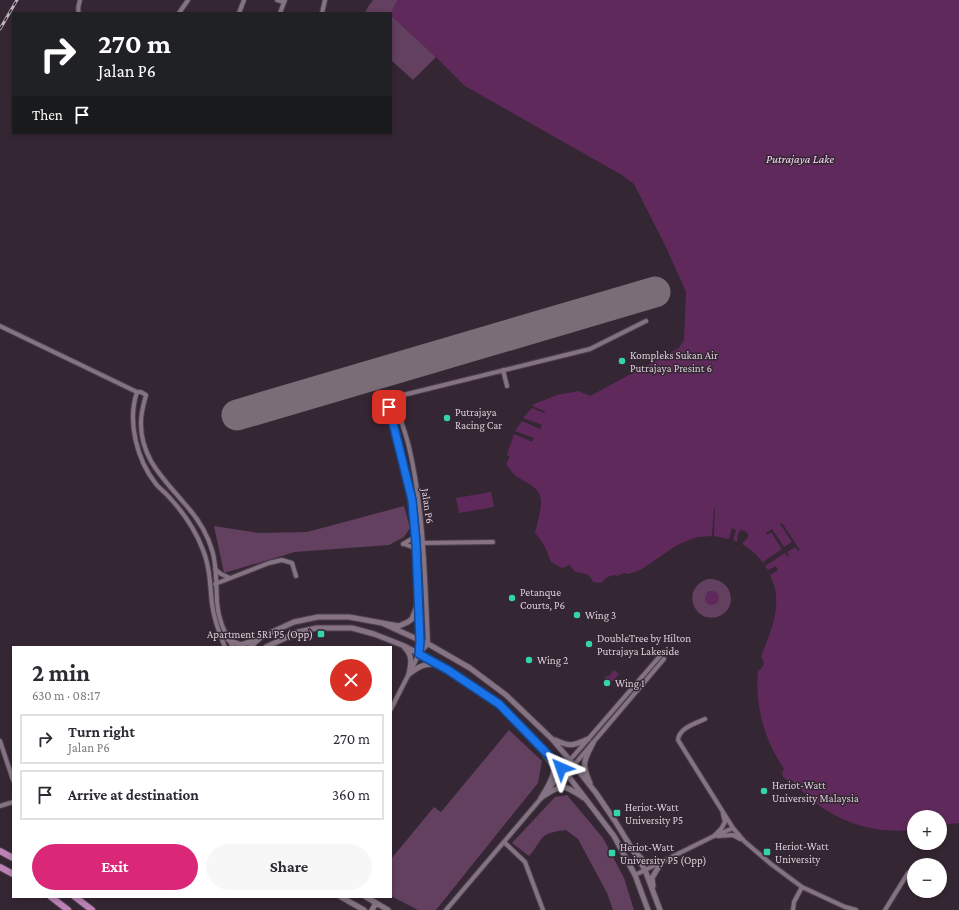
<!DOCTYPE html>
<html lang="en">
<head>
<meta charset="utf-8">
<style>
	body { margin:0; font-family:"Crimson Pro",serif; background:#f7f7f7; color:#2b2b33; height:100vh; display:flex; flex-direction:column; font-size:15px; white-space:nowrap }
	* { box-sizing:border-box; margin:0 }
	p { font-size:13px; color:#7c7c81 }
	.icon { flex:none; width:22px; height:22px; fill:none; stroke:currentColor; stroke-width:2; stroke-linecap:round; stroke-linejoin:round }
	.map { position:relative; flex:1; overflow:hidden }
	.panel { position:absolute; left:12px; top:646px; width:380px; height:252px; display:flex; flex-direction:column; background:#fff; border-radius:0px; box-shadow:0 2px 6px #0003 }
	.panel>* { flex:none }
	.guide { position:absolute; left:12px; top:12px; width:380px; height:122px; border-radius:0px; box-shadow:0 2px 6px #0003; background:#202124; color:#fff; overflow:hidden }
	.tools { position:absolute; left:907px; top:810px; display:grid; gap:8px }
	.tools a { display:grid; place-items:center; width:40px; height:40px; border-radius:50%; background:#fff; box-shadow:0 2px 6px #0003; font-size:20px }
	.pin { position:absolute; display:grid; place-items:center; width:34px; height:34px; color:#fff; margin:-17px; border-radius:8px; box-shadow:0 2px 6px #0006 }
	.me { position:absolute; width:44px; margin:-22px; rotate:317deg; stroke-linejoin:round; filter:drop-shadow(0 0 3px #0008) }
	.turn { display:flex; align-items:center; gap:14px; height:84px; padding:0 20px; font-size:18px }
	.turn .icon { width:52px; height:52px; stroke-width:2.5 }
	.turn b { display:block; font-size:28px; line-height:34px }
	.then { display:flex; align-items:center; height:38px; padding:0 20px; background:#0003; gap:8px; font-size:15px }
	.round { display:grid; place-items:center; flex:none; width:42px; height:42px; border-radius:21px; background:#f7f7f7 }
	.head { display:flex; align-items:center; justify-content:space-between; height:68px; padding:0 20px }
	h1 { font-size:24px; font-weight:700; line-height:30px }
	.primary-button { display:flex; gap:8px; margin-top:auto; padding:8px 20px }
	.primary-button a { flex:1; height:46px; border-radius:24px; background:#db2777; color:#fff; font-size:16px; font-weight:700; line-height:46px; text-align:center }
	.primary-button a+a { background:#f7f7f7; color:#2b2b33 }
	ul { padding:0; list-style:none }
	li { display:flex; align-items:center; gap:12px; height:50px; margin:0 8px 6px; padding:0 12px; border:2px solid #e1e1e2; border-radius:0px }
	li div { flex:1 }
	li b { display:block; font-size:15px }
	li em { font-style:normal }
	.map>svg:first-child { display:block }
	.green { fill:#633f60; fill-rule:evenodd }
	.water { fill:#5f2a5b }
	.pier { fill:#352633 }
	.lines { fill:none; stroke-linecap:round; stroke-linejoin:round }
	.runway { stroke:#7a6d78; stroke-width:31 }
	.minor-casing { stroke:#4d414c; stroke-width:6 }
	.tertiary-casing { stroke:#4d414c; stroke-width:7 }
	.primary-casing { stroke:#4d414c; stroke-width:8 }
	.minor { stroke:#857383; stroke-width:4 }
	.tertiary { stroke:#857383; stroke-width:5 }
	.primary { stroke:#bc82b7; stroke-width:6 }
	.rail-casing { stroke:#bfb4be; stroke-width:3 }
	.rail { stroke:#352633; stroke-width:1.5; stroke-dasharray:4.5; stroke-linecap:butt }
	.route-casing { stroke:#114b97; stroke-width:10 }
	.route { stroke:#1a73e8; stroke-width:7 }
	.poi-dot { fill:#35d4a7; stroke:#352633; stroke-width:1.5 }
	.labels { text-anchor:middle; stroke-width:3; stroke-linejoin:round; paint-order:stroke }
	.poi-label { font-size:11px; fill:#d9cfd8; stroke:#352633; text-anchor:start }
	.street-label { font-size:11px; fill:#d9cfd8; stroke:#352633 }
	.water-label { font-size:12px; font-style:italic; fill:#f7d6f3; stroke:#352633 }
</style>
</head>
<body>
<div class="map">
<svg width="959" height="910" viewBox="0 0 959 910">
	<rect width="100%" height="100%" fill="#352633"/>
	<path class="green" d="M373,0H398L394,7L391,15L394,18L436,57L413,80L391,60V13H365L368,7Z
		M404,506L410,528L404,537L389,545L295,552L224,573L214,526L259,533L307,532Z
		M708,579C733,577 740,610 717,617C692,623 681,587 708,579ZM710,591L716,593L718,597V601L711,605L707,603L705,599L707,593Z
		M509,730L542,761L538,783L436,910H418L391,896V859L434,807L441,812Z
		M567,795L603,838L624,878L634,910H613L607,893L578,839L566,830C558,831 548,832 542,838C537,844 534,851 529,856L512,843L555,797Z"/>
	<path class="water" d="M398,0H959V823L940,825V817H914V830C866,835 823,817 792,780H787L783,777L782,773L784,769C764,739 755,707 758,671C764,668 766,662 761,657C768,637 778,618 776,596C776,589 773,582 770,575L778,570L776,566L768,570C761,559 753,550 742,544C745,539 748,541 748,534L745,531L741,530C736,534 739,537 737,542L733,540L736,530L732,528L729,539L714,536L715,507H714L712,536L697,537L684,542L674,547L642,569L629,574L624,573L617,576L615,575L610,576L606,578L601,583L593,582C590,573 583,573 575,572L570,565L562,568L551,562C547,550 543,542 535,533C537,524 541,511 541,502C541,487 526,483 516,476C512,473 509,468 506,464L510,457L507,455L514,434L532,442L534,438L515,431L522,421L540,429L542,425L523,418L532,408L544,413L545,411L532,406L534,404L557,395L579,391L590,396L679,348L684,340L686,292L666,247L634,184L622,175L465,86L436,57L394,18L391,15L394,7Z
		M491,492L494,507L459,513L456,498Z
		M705 598a7 7 0 1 1 14 0a7 7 0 1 1-14 0Z
		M614,670L619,674L610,684L608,685L606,684L604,681C604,678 606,676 609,676Z"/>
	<path class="pier" d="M782,523L800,550L798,551L795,547L787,552L789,556L788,557L785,553L765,566L763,562L782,549L771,532L767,535L766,533L772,529L784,547L792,542L780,524Z"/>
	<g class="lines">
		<path class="runway" d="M237,415L655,292"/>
		<defs>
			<path id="minor" d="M277,0L284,2
				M79,13C77,9 79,4 80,0
				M179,13L188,0
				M239,13L244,0
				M280,13L285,0
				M322,13L325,0
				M0,326L137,392H141L146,395C144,403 141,412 141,422C140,457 163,478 184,503C196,516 207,533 212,550C217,566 216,584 217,602C218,618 224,633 233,647
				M503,370L507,386
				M137,392C127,422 137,460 156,484C160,489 165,492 169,497C184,513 195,529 203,550C210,567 210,586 212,604C214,619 219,633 225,647
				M421,543L493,542
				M403,544L413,538L415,535
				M404,544L412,547L416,550
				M215,569L221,574L230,578
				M215,584L269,563L282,560L292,563L296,576
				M419,654L420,634L416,543L412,500L392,415L387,399L590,349L646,321
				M391,709L419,654L428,644C425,578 424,511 409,447C405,430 398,413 393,397
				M705,719C696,723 679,728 678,740L733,828L744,841L771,864L802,887L845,907L856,910
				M0,741L13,780
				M564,771L569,769L574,765L664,659
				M547,791L564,771L566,765L570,760L660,656
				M0,806L13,802
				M714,836L721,829L725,822L723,814
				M718,836L733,835L740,839
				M504,842L525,862L543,910
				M635,875L712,837L733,828
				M446,910L543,796
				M793,910L794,902L802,887
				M885,910L908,873"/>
			<path id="tertiary" d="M382,623L430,645L470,668L506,695L552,739L574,765L596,793L615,821L645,870L660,910
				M228,639C240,646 241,646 254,640
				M250,647L261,637L294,622L318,617H349L382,623L399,626L408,622L412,619L419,601
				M266,647L298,632L317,628H352L374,634L402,645L424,656L448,670L499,704L531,737L569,777L614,836L635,875L648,910
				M405,648C413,656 411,664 409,674
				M409,674C417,668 425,662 436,665
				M555,740C570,747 573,746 588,739
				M590,783C581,763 584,761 593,743
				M542,797C563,783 564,785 584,798
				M541,798C545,791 556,776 553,768C552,763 548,759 545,755
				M638,855L645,862L661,863L652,878L653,886
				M341,897L364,910
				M366,897L388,910
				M372,910L376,903"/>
			<path id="primary" d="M0,851L13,858
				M0,867L13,874
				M51,897L68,910
				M75,897L92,910"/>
		</defs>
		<use href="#minor" class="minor-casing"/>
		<use href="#tertiary" class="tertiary-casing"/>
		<use href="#primary" class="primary-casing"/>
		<use href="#minor" class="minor"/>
		<use href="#tertiary" class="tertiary"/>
		<use href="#primary" class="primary"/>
		<defs>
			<path id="rail" d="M0,29L17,0"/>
		</defs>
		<use href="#rail" class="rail-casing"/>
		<use href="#rail" class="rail"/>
	</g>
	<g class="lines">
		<defs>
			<path id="route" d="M389,407L412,500L416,543L420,641L419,654L448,670L499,704L561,768"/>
		</defs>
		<use href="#route" class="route-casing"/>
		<use href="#route" class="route"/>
	</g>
	<g class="poi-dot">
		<circle cx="622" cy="361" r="4"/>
		<circle cx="447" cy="418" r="4"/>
		<circle cx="512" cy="598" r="4"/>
		<circle cx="577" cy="615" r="4"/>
		<rect x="317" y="630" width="8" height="8" rx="2"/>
		<circle cx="589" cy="644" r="4"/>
		<circle cx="529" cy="660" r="4"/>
		<circle cx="607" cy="683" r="4"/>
		<circle cx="764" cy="791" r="4"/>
		<rect x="613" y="809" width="8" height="8" rx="2"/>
		<rect x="763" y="848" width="8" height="8" rx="2"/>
		<rect x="608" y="849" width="8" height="8" rx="2"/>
	</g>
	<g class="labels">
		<g class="poi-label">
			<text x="630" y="359">Kompleks Sukan Air<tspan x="630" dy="13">Putrajaya Presint 6</tspan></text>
			<text x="455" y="416">Putrajaya<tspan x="455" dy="13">Racing Car</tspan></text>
			<text x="520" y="596">Petanque<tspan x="520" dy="13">Courts, P6</tspan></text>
			<text x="585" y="619">Wing 3</text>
			<text x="313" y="638" text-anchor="end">Apartment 5R1 P5 (Opp)</text>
			<text x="597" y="642">DoubleTree by Hilton<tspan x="597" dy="13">Putrajaya Lakeside</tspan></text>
			<text x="537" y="664">Wing 2</text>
			<text x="615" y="687">Wing 1</text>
			<text x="772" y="789">Heriot-Watt<tspan x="772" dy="13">University Malaysia</tspan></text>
			<text x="625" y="811">Heriot-Watt<tspan x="625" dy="13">University P5</tspan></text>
			<text x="775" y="850">Heriot-Watt<tspan x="775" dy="13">University</tspan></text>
			<text x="620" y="851">Heriot-Watt<tspan x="620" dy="13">University P5 (Opp)</tspan></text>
		</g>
		<g class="street-label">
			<text transform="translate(428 506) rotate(82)" y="4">Jalan P6</text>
		</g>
		<g class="water-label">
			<text x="800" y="163">Putrajaya Lake</text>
		</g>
	</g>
</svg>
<div class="tools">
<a>+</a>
<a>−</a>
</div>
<div class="pin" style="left:389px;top:407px;background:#d93025"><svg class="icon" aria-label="arrive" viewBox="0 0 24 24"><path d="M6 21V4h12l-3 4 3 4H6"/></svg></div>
<svg class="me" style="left:561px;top:768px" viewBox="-20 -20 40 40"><path d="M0-17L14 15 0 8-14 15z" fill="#1a73e8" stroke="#fff" stroke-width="4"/></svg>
<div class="guide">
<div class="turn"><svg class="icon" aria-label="right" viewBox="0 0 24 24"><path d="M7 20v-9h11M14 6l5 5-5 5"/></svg><div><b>270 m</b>Jalan P6</div></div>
<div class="then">Then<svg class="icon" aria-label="arrive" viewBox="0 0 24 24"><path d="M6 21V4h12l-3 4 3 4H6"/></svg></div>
</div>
<section class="panel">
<div class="head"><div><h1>2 min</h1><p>630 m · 08:17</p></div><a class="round" style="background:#d93025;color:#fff"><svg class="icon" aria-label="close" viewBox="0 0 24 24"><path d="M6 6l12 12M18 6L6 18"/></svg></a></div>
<ul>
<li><svg class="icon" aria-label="right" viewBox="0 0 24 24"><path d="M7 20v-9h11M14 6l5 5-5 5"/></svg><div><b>Turn right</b><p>Jalan P6</p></div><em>270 m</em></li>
<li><svg class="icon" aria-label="arrive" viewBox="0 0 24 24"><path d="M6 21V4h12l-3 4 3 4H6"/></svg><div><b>Arrive at destination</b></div><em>360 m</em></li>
</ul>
<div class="primary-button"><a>Exit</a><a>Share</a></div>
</section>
</div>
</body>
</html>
